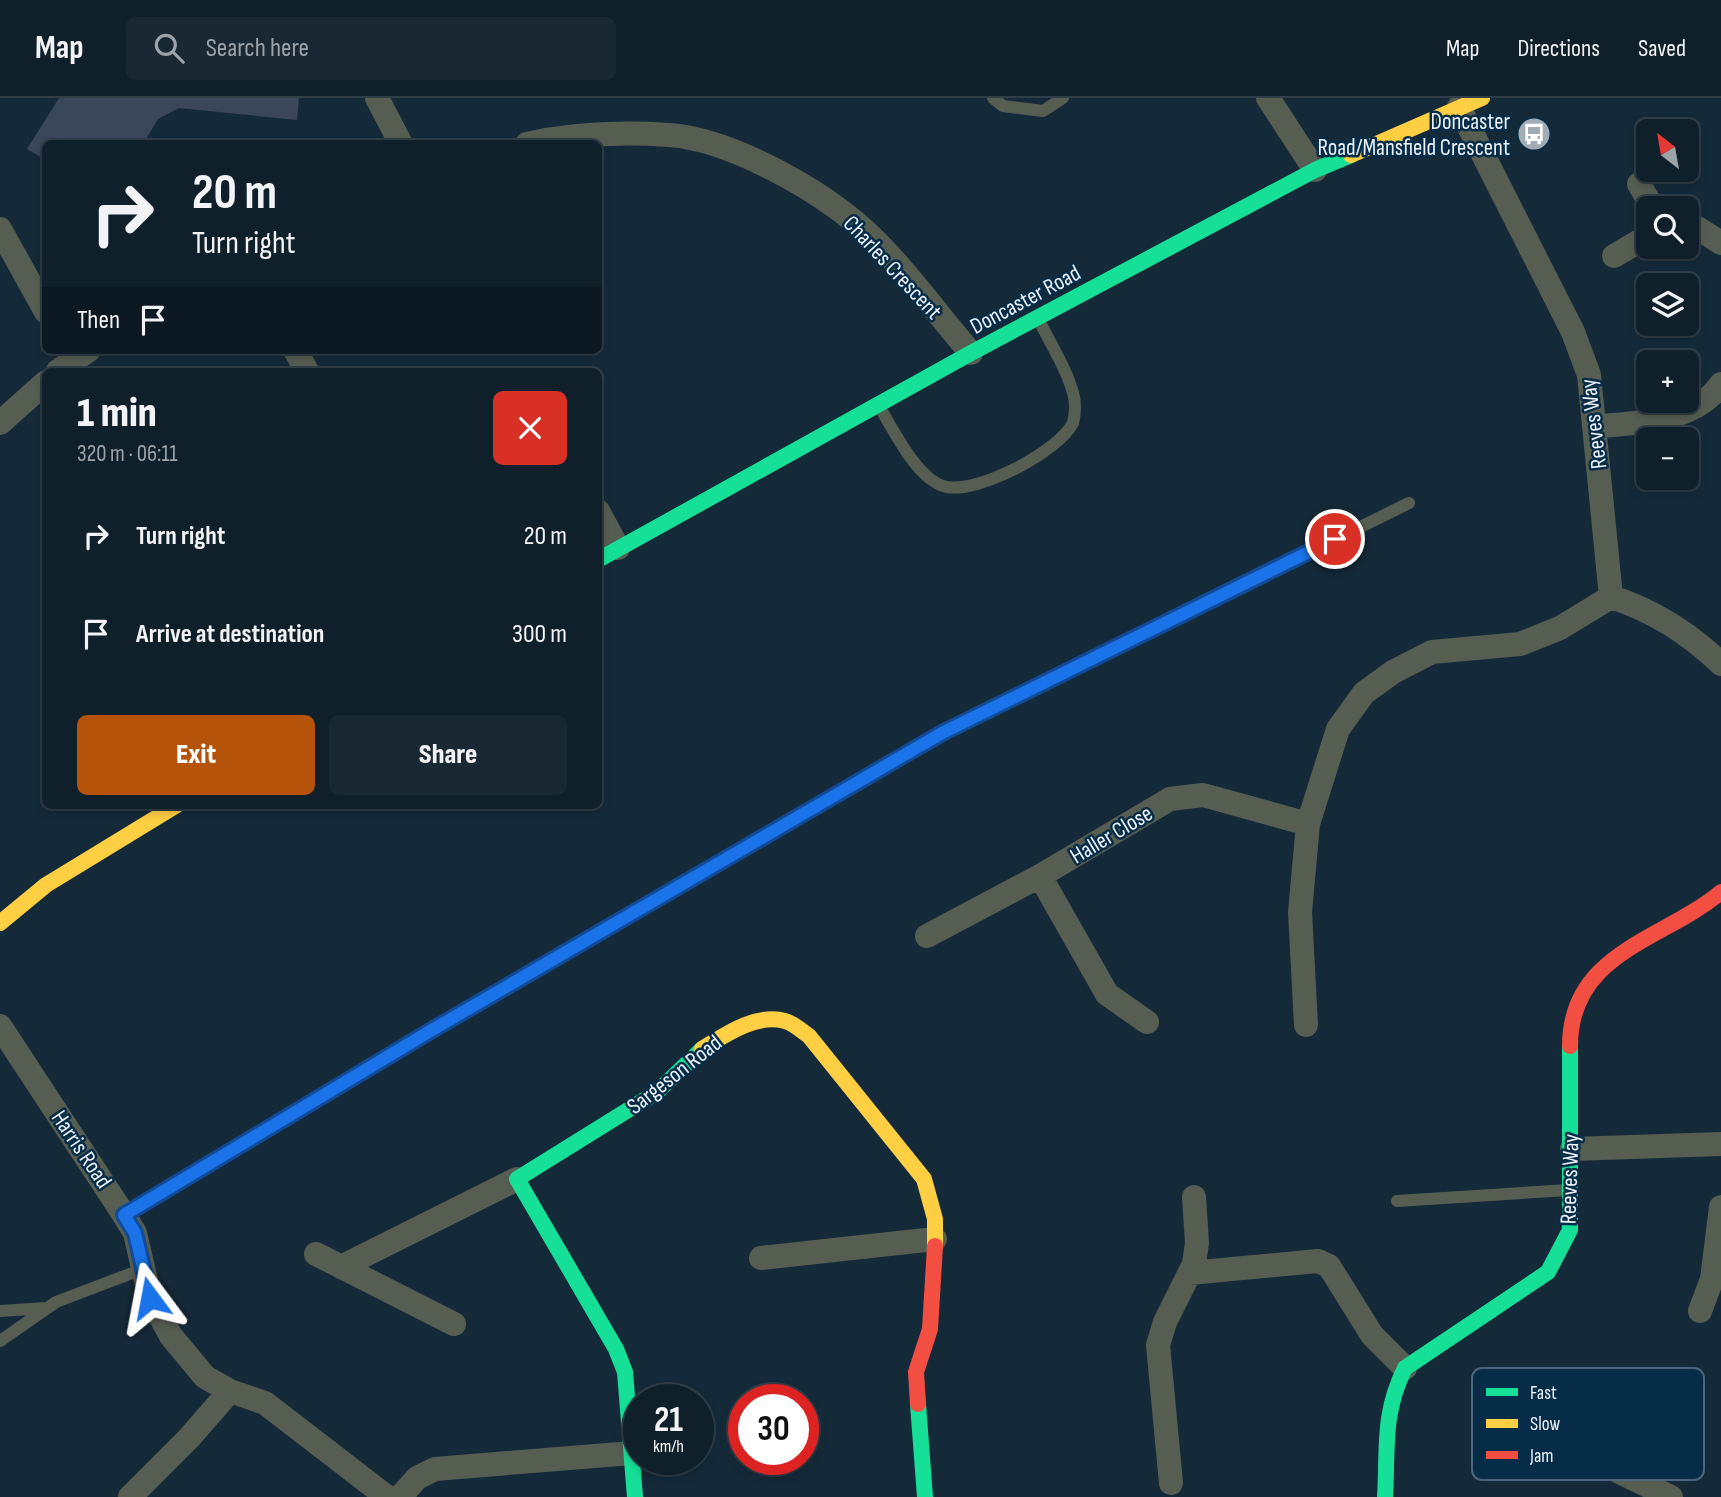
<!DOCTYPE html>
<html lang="en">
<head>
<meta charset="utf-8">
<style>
	body { margin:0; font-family:"Sofia Sans Condensed",sans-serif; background:#192833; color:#f1f3f6; height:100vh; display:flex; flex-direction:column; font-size:26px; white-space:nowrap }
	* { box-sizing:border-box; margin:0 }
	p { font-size:23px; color:#9ca3a9 }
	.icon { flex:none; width:38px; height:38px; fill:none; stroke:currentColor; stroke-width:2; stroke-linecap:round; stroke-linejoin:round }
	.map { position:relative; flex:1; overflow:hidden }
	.drawer { position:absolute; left:42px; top:270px; width:560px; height:441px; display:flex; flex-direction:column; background:#10202b; border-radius:10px; box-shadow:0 4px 10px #0003,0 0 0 2px #303e47 }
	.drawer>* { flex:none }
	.banner { position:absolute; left:42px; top:42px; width:560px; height:214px; border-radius:10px; box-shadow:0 4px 10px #0003,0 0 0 2px #303e47; background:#10202b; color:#f1f3f6; overflow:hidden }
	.needle { width:46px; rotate:329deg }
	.fabs { position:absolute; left:1636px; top:21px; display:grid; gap:14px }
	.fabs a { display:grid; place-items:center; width:63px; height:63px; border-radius:10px; background:#10202b; box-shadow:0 4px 10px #0003,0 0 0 2px #303e47; font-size:35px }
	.speed { position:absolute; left:623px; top:1286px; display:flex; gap:14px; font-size:35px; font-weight:700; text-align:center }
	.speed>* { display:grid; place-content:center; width:91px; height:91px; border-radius:50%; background:#10202b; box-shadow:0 4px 10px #0003,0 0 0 2px #303e47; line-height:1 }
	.speed small { font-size:18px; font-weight:400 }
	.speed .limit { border:10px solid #d22; background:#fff; color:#111 }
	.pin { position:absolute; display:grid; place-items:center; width:60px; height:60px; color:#fff; margin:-30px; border:4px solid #fff; border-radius:50%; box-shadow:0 2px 7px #0007 }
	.me { position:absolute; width:77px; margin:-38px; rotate:347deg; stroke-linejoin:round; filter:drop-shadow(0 0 5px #0008) }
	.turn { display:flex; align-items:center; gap:24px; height:147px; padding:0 35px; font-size:32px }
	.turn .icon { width:91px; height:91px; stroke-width:2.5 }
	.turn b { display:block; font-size:49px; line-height:60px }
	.then { display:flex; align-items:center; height:66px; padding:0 35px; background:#0003; gap:14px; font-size:26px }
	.round { display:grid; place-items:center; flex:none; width:74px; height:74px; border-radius:10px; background:#192833 }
	.headline { display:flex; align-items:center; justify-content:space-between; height:119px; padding:0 35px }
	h1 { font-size:42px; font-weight:800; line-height:52px }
	.cta { display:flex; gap:14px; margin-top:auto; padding:14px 35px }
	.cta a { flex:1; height:80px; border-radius:10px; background:#b45309; color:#fff; font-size:28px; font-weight:800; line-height:80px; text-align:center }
	.cta a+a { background:#192833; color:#f1f3f6 }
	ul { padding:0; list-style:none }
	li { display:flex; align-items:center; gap:21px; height:98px; padding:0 35px }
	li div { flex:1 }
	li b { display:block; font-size:26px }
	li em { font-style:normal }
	header { display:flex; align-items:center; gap:42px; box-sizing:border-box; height:98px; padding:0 35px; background:#10202b; border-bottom:2px solid #303e47 }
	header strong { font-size:33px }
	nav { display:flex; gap:38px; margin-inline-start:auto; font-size:24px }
	.search { width:490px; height:63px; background:#192833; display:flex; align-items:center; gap:18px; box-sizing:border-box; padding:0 24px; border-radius:10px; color:#9ca3a9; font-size:26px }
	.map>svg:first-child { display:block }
	.building { fill:#394758 }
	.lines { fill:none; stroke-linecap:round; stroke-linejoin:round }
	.lane { stroke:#565e52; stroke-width:12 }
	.street { stroke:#565e52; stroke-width:24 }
	.fast { stroke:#16e098; stroke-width:16 }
	.slow { stroke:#ffcf43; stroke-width:16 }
	.jam { stroke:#f24e42; stroke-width:16 }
	.route-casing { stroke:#114b97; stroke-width:18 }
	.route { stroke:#1a73e8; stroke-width:12 }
	.labels { text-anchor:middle; stroke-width:5; stroke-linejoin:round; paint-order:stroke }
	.poi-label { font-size:23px; fill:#ecf2f8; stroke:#062c48; text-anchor:end }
	.street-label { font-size:23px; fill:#ecf2f8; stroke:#062c48 }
	.key { fill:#062c48; stroke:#4b677d; stroke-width:2 }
	.key-label { font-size:19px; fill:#ecf2f8 }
</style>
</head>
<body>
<header>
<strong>Map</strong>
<div class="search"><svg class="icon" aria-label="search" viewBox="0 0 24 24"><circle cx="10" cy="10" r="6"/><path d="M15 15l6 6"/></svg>Search here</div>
<nav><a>Map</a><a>Directions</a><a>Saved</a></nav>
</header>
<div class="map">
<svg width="1721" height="1399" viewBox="0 0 1721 1399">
	<rect width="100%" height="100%" fill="#152a39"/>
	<path class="building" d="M59,0H299L297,22L179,10L158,21L143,46H46V62L27,51Z"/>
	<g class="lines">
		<path class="lane" d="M993,0L1003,8L1043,13L1063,0
			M879,308C893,331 918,384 947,389C979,395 1058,354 1073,325C1074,321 1075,313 1075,309C1076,285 1048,242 1038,220
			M1397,1103L1568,1092
			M124,1117L432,932L942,635L1409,405
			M0,1213L46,1210
			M0,1243L56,1204L143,1171"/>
		<path class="street" d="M377,0L401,46
			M1268,0L1315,72
			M1459,9L1573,234L1589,277L1611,499C1652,512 1690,536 1721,566
			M527,46C571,36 623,34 669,37C730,41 818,91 863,131C901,165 937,216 971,255
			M1639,86L1653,110
			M1687,128L1699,131L1721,145
			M0,131L46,214
			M1614,158L1648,138
			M295,252L307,273
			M58,273L89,252
			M0,325L46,284
			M1594,329C1637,324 1694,325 1721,286
			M598,413L618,450
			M1040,778L1107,896L1147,924
			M927,838L1040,778L1170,701L1203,697L1308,726
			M1306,927L1300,814L1308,726L1338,631L1364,595L1393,574L1432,554L1520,546L1560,530L1611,499
			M0,928L124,1117L135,1135L150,1200L171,1238L205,1279L230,1293L265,1305L387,1399
			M1572,1051L1721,1046
			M316,1156L454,1226
			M761,1160L935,1141
			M341,1169L517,1081
			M1190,1175L1318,1163L1329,1168L1372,1237L1405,1270
			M1700,1213L1712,1181L1721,1109
			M1599,1364L1671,1399
			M1171,1385L1158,1247L1165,1224L1194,1166L1197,1145L1194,1099
			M130,1399L189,1340L230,1293
			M400,1399L417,1380L435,1371L632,1355"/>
		<path class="fast" d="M598,462L971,255L1315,72L1351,57
			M918,1306L925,1399
			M635,1399L625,1274L616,1251L517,1081L657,994L702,951
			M1385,1399C1388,1350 1382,1316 1405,1270L1548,1174L1570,1132V948"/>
		<path class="slow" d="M1351,57L1482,0
			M0,825L46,787L177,707
			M702,951C725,937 756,915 785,923C793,925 802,933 809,938L924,1081L935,1121V1148"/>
		<path class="jam" d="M1570,948C1570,854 1664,842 1721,794
			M918,1306L916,1274L930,1231L935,1148"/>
	</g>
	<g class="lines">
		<defs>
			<path id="route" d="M150,1200L135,1135L124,1117L432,932L942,635L1335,441"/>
		</defs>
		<use href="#route" class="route-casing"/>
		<use href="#route" class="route"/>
	</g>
	<defs>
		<symbol id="bus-disc" viewBox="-11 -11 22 22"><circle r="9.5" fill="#a1acb5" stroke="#062c48"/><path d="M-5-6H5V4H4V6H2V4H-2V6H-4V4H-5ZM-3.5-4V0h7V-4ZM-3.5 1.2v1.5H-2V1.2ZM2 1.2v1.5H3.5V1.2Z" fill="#fff"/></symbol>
	</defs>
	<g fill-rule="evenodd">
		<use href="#bus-disc" x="1515" y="17" width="38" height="38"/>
	</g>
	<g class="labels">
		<g class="poi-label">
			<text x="1510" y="31">Doncaster<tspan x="1510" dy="26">Road/Mansfield Crescent</tspan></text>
		</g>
		<g class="street-label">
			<text transform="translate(893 169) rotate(47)" y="8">Charles Crescent</text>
			<text transform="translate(1025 201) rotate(-28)" y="8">Doncaster Road</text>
			<text transform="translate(1593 326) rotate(-97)" y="8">Reeves Way</text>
			<text transform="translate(1111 736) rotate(-31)" y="8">Haller Close</text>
			<text transform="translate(674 976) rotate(-38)" y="8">Sargeson Road</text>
			<text transform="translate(82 1051) rotate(56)" y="8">Harris Road</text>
			<text transform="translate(1569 1081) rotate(-88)" y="8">Reeves Way</text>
		</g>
	</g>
	<rect x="1472" y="1270" width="232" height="112" rx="10" class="key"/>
	<rect x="1486" y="1290" width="32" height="8" fill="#16e098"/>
	<rect x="1486" y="1321" width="32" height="9" fill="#ffcf43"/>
	<rect x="1486" y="1353" width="32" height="8" fill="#f24e42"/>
	<g class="key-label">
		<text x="1530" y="1301">Fast</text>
		<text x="1530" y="1332">Slow</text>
		<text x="1530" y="1364">Jam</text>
	</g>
</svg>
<div class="fabs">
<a><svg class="needle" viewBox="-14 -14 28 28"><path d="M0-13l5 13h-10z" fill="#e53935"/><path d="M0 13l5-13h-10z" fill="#9ca3a9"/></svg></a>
<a><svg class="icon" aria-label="search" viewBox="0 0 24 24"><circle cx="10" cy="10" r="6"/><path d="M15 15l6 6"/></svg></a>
<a><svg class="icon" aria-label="layers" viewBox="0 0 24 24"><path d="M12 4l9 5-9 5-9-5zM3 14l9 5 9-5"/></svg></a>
<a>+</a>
<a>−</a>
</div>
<div class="speed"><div>21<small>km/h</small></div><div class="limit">30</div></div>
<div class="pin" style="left:1335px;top:441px;background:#d93025"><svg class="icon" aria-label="arrive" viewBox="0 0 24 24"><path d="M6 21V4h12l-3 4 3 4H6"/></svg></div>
<svg class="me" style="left:150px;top:1200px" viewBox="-20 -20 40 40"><path d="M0-17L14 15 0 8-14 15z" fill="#1a73e8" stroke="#fff" stroke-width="4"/></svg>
<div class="banner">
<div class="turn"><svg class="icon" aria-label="right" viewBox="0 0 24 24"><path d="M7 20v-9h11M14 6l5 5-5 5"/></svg><div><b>20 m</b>Turn right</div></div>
<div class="then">Then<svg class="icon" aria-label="arrive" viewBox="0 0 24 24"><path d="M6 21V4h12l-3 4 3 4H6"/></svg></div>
</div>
<section class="drawer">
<div class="headline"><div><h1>1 min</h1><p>320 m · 06:11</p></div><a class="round" style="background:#d93025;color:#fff"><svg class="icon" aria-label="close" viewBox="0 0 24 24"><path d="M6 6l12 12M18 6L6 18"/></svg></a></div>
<ul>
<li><svg class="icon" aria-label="right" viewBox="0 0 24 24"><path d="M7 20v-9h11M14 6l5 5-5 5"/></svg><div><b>Turn right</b></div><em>20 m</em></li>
<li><svg class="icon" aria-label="arrive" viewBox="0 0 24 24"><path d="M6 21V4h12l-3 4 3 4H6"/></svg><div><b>Arrive at destination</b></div><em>300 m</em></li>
</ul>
<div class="cta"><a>Exit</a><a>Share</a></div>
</section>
</div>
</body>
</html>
